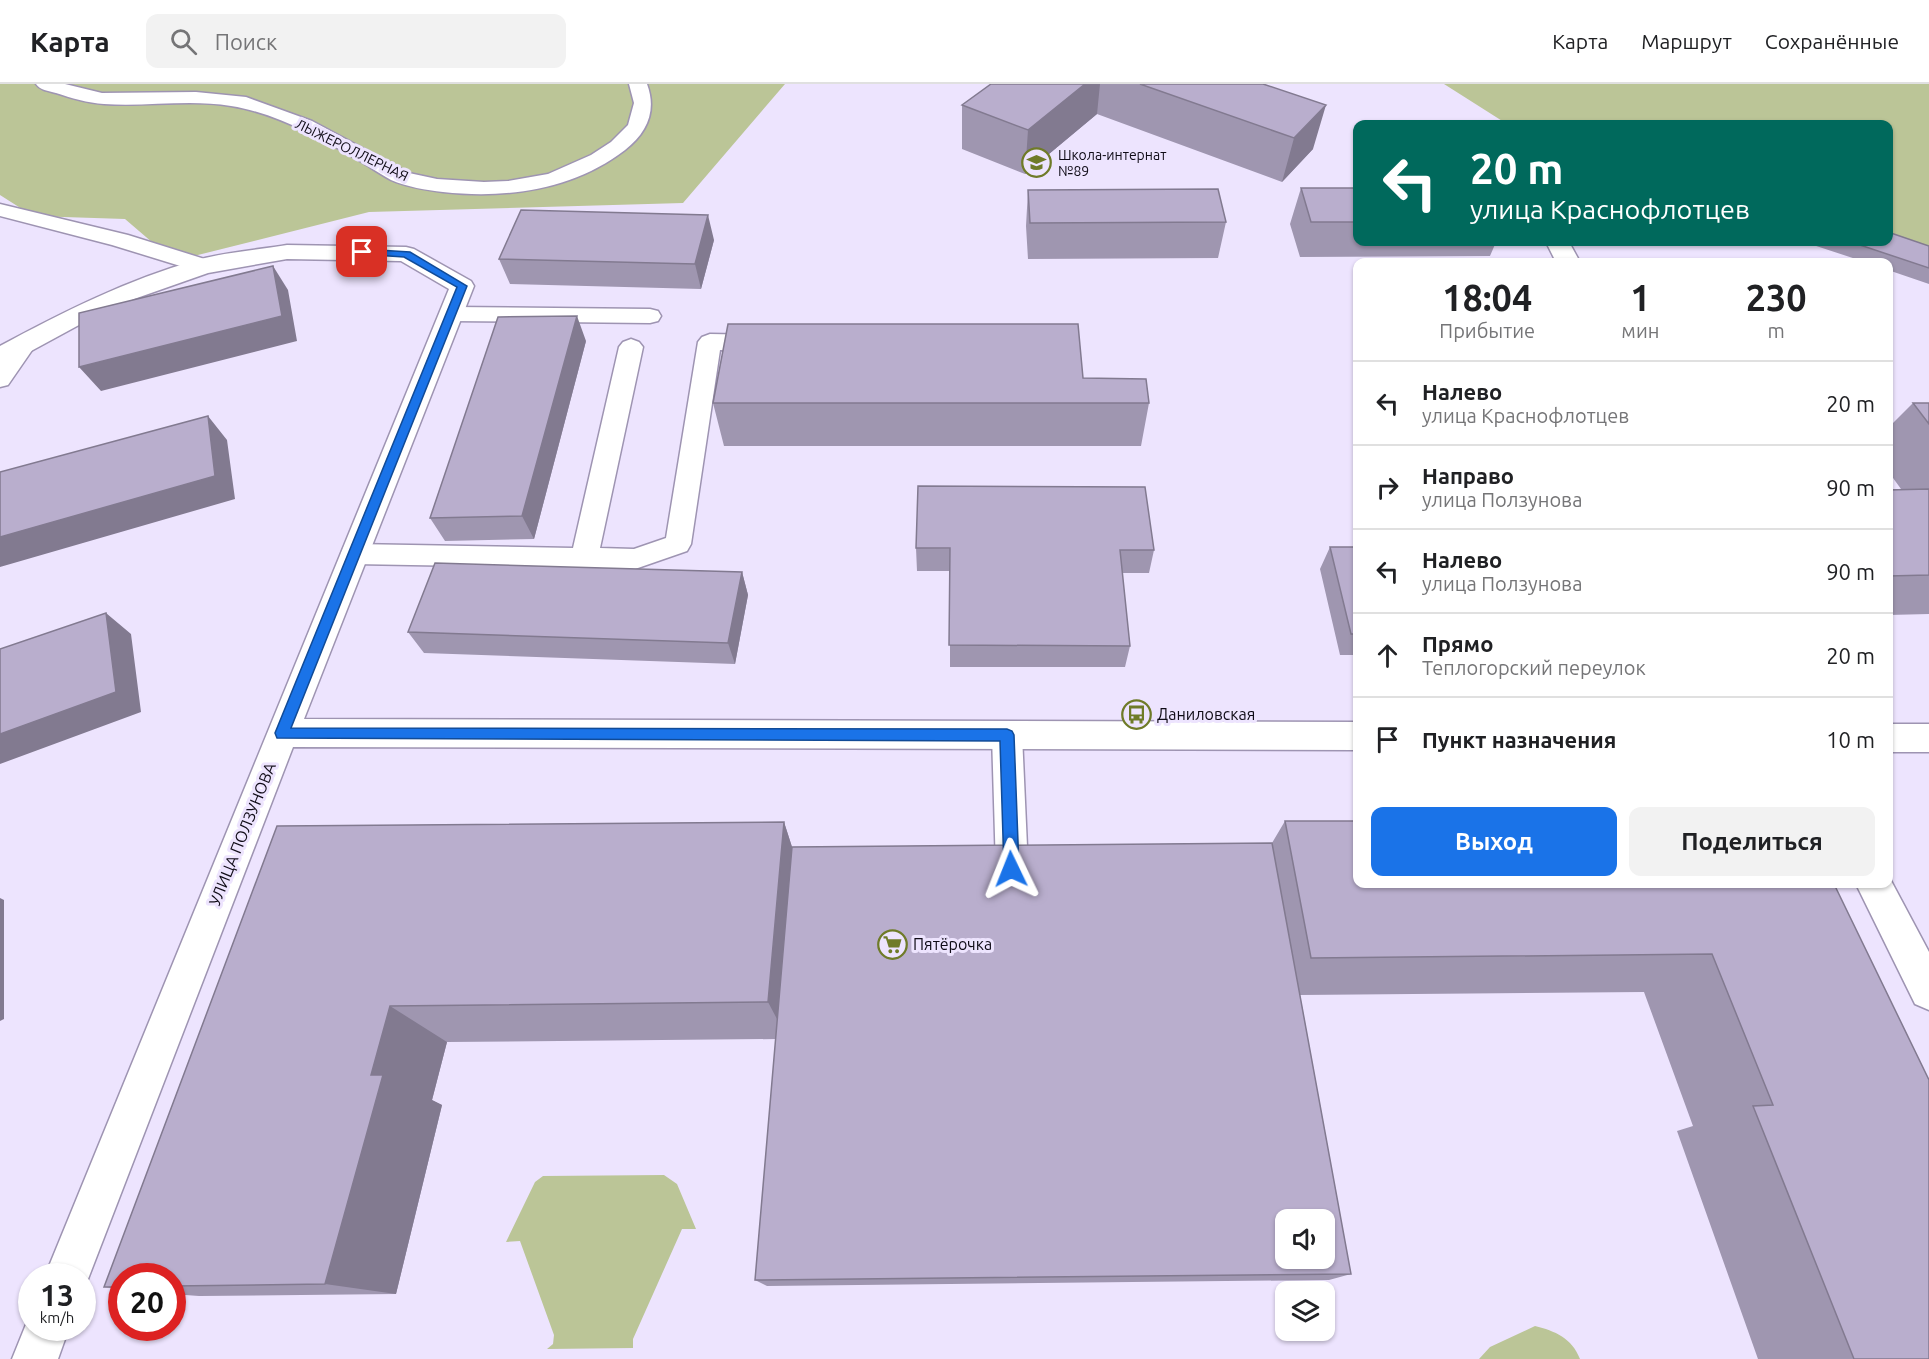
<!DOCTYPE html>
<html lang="ru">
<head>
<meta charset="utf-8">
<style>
	body { margin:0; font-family:Ubuntu,sans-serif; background:#f2f2f2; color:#202124; height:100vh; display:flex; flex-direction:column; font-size:22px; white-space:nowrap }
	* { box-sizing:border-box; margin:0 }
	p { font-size:20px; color:#757577 }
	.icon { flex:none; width:33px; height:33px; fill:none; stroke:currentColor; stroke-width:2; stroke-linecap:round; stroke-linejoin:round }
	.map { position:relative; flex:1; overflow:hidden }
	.drawer { position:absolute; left:1353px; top:174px; width:540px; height:630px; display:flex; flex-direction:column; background:#fff; border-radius:12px; box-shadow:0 2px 4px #0004 }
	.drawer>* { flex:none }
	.guide { position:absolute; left:1353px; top:36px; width:540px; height:126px; border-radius:12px; box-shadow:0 2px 4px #0004; background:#00695c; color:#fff; overflow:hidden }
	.fabs { position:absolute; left:1275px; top:1125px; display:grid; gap:12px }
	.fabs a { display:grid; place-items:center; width:60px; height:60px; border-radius:12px; background:#fff; box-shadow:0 2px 4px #0004; font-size:30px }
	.speed { position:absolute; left:18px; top:1179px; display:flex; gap:12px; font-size:30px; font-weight:700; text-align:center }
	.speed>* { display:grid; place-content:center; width:78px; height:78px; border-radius:50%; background:#fff; box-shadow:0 2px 4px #0004; line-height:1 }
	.speed small { font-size:15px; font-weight:400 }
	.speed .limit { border:9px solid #d22; background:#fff; color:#111 }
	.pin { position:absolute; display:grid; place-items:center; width:51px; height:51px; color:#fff; margin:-26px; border-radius:12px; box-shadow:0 3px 9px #0006 }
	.me { position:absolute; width:66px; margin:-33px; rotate:358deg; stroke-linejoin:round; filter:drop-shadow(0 0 4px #0008) }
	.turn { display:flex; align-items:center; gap:21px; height:126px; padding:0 18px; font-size:27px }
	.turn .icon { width:78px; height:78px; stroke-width:2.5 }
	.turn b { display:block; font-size:42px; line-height:51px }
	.eta { display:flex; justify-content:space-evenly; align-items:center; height:102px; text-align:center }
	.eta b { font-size:36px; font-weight:700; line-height:42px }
	.cta { display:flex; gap:12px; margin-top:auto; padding:12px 18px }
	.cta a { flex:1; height:69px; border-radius:12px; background:#1a73e8; color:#fff; font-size:24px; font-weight:700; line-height:69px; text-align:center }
	.cta a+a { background:#f2f2f2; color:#202124 }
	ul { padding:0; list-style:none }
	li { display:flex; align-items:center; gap:18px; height:84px; padding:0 18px; border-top:2px solid #e0e0e0 }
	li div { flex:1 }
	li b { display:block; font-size:22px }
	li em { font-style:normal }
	header { display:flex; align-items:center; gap:36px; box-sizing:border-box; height:84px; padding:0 30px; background:#fff; border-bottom:2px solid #e0e0e0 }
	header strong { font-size:28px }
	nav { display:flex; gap:33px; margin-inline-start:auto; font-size:21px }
	.search { width:420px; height:54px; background:#f2f2f2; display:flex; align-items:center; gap:15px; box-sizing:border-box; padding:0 21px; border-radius:12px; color:#757577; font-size:22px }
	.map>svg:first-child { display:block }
	.green { fill:#bbc597 }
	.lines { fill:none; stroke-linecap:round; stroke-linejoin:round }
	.service-casing { stroke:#9e94b2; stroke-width:3 }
	.minor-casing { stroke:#9e94b2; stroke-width:3 }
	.service { fill:#fff; fill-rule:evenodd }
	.minor { fill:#fff; fill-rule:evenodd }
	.wall { fill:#9f96b0 }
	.shaded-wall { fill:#827a90 }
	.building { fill:#b9aecd; stroke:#827a90; stroke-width:1.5; fill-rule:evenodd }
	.route { fill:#1a73e8; stroke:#114b97; stroke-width:1.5 }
	.labels { text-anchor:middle; stroke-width:6; stroke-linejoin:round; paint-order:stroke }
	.far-street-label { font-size:14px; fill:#0f0b16; stroke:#ede4fe }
	.far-poi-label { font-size:14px; fill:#0f0b16; stroke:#ede4fe; text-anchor:start }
	.poi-label { font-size:16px; fill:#0f0b16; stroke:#ede4fe; text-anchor:start }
	.street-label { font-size:16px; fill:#0f0b16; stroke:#ede4fe }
</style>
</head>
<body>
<header>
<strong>Карта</strong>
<div class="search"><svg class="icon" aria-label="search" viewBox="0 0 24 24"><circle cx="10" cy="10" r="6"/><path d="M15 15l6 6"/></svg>Поиск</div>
<nav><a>Карта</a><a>Маршрут</a><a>Сохранённые</a></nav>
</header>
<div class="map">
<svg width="1929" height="1275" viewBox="0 0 1929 1275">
	<rect width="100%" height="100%" fill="#ede4fe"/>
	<path class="green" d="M0,0H785L683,119L369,128L174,177L125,135L33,132L0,111Z
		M1444,0H1929V181L1888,158V40H1507Z
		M664,1091L677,1100L696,1145H682L633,1255V1264L547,1265L553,1260L554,1251L520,1157L506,1158L535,1098L543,1092Z
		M1535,1242C1555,1247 1572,1254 1580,1275H1479L1490,1263Z"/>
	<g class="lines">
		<defs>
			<path id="service" d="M36,0H65L102,9L196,8L246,13L312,37L409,89L437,95L484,98L508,97L548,90L591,71L611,58L628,41L634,19L629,0H647C657,27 647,49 625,66C573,106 506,115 443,108C426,106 407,103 391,96C380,90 370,83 360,77C320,54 276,29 231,22C189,15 146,23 104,20C88,19 71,14 56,9C48,7 40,6 36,0Z
				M0,120L128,151L211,177L214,182L211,187L203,189L112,161L0,132Z
				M452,223L650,225L658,227L661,232L658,237L650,239L452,237L444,235L441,230L444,225Z
				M710,250L764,251L772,254L776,259L772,264L764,267L720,266L691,460L687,467L635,485L354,480L344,477L341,470L344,463L354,460L573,464L619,263L623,258L631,255L639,258L643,263L600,464L634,465L666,454L698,258L702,253Z
				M25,251L33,254L37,259L8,301L0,303V277L17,254Z
				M1007,638L1018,642L1022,651L1028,785L1024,796L1012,800L1000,796L996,785L992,651L996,642Z"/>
			<path id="minor" d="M1546,158H1569L1580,178H1556Z
				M287,161L406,163L414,165L471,197L474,202L304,635L1358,638V666L293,663L83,1208L82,1192H45L449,205L401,177L287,175L208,189L134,215L90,235L9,279L0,282V262C63,228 127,196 197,176C226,168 257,166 287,161Z
				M1888,640H1929V668H1888Z
				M1888,791L1929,868V926L1915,920L1856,800H1888Z
				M31,1228L32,1244H69L58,1275H12Z"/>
		</defs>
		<use href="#service" class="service-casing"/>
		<use href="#minor" class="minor-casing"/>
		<use href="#service" class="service"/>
		<use href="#minor" class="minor"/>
	</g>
	<path class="wall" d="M991,0H1263L1313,65L1282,98L1097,30L1025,90L962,65V21Z
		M1301,104H1358V158H1496L1490,172L1300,173L1290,140Z
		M1028,106L1226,138L1218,174L1028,175L1026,142Z
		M714,156L701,205L510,200L499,175Z
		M1804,158H1888L1929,162V200L1888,186V178H1865Z
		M586,257L534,455L445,457L430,434Z
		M1083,294L1149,319L1141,362H724L713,319Z
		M1913,319H1929V530L1888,531V406L1901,405L1888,387V344Z
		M1330,463H1358V571H1340L1320,485Z
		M916,464L1154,466L1149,489H1122L1130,562L1125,583H950V487H917Z
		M742,488L748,511L735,580L424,569L408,548Z
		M1285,737L1834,800L1929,1275H1758L1677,1047L1693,1042L1644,908L1300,911L1351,1190L1329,1196L767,1202L755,1196L776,955L447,958L432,1016L442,1021L396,1210L199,1212L172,1210V1192H122V1205L104,1203L277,742L784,738L792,763L1272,759Z"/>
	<path class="shaded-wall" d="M1085,0H1100L1097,30L1025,90L1028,46Z
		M1326,21L1313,65L1282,98L1294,54Z
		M708,131L714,156L701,205L695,180Z
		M273,182L288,206L297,257L101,307L79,283Z
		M577,232L586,257L534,455L522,432Z
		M208,332L227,356L235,415L0,483V453Z
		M742,488L748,511L735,580L728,559Z
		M106,529L131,550L141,628L0,680V650Z
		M784,738L800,788L787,954L768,918Z
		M0,814L4,816V935L0,937Z
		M390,922L447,958L432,1016L442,1021L396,1210L325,1200L371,991Z"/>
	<path class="building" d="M991,0H1085L1028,46L962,21Z
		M1140,0H1263L1326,21L1294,54Z
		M1301,104H1358V138H1311Z
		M1218,105L1226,138L1030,139L1028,106Z
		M521,126L708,131L695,180L499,175Z
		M1888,148L1929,162V184L1851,158H1888Z
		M273,182L282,232L79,283V229Z
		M577,232L522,432L430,434L498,233Z
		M728,240H1078L1083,294L1146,295L1149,319H713Z
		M1913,319H1929V340Z
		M208,332L215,392L0,453V388Z
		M918,402L1145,403L1154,466H1120L1130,562L949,561L950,464H916Z
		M1929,405V491L1888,492V406Z
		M1330,463H1358V550H1351Z
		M435,479L742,488L728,559L408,548Z
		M106,529L116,608L0,650V565Z
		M1285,737H1358V800H1834L1929,996V1275H1854L1753,1022L1773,1021L1712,870L1311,874Z
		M784,738L768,918L390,922L371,991H383L325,1200L172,1202V1192H122V1203H104L277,742Z
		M1272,759L1351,1190L755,1196L792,763ZM1286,1136H1324V1174H1286Z"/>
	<path class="route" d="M362,165L410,168L467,202L291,644L1007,645L1012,647L1014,651L1019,785L1017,790L1011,792L1006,790L1004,785L1000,657L277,654L275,649L457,203L404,173L359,170L357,168Z"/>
	<defs>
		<symbol id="school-ring" viewBox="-11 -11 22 22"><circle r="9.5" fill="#ede4fe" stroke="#6f7b28" stroke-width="1.5"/><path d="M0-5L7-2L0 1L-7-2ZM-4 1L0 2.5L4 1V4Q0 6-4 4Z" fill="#6f7b28"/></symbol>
		<symbol id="bus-ring" viewBox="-11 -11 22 22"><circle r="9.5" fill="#ede4fe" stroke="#6f7b28" stroke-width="1.5"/><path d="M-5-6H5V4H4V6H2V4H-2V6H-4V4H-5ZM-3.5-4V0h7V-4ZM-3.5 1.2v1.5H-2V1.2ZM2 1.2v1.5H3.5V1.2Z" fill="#6f7b28"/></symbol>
		<symbol id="supermarket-ring" viewBox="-11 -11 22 22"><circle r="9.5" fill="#ede4fe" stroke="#6f7b28" stroke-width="1.5"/><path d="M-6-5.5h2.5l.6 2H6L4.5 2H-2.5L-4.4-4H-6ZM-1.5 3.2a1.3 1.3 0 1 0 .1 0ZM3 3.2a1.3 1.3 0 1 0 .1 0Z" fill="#6f7b28"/></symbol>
	</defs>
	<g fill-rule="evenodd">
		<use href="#school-ring" x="1020" y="62" width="33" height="33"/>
		<use href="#bus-ring" x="1120" y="614" width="33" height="33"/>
		<use href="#supermarket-ring" x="876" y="844" width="33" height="33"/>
	</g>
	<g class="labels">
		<g class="far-street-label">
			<text transform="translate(352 66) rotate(26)" y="5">ЛЫЖЕРОЛЛЕРНАЯ</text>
		</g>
		<g class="far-poi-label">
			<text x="1058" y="76">Школа-интернат<tspan x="1058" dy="16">№89</tspan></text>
		</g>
		<g class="poi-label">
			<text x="1157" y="636">Даниловская</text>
			<text x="913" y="866">Пятёрочка</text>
		</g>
		<g class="street-label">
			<text transform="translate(242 750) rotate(-68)" y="6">УЛИЦА ПОЛЗУНОВА</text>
		</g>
	</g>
</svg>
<div class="fabs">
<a><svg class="icon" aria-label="sound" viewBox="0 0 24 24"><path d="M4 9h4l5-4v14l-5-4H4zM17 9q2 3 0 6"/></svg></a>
<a><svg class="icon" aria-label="layers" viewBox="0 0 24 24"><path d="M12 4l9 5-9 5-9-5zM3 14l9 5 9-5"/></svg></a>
</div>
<div class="speed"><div>13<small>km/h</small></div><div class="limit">20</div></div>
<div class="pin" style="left:362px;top:168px;background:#d93025"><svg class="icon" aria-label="arrive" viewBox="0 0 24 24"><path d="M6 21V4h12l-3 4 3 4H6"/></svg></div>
<svg class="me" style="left:1011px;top:785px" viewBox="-20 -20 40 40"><path d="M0-17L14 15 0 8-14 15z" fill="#1a73e8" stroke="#fff" stroke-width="4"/></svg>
<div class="guide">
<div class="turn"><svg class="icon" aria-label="left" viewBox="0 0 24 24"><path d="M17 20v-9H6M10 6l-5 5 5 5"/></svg><div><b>20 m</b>улица Краснофлотцев</div></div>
</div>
<section class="drawer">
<div class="eta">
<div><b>18:04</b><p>Прибытие</p></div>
<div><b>1</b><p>мин</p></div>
<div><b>230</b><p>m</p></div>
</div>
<ul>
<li><svg class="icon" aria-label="left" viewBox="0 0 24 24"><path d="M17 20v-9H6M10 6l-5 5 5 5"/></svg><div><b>Налево</b><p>улица Краснофлотцев</p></div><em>20 m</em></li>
<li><svg class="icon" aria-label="right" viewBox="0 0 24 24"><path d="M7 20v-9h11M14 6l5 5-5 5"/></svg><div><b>Направо</b><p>улица Ползунова</p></div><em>90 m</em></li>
<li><svg class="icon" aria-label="left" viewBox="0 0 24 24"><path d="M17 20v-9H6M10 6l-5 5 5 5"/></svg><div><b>Налево</b><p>улица Ползунова</p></div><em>90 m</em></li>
<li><svg class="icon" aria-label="ahead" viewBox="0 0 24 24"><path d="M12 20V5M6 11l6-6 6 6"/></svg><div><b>Прямо</b><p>Теплогорский переулок</p></div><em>20 m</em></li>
<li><svg class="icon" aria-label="arrive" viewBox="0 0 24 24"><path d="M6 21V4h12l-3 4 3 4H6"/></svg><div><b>Пункт назначения</b></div><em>10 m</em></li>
</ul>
<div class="cta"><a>Выход</a><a>Поделиться</a></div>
</section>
</div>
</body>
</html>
